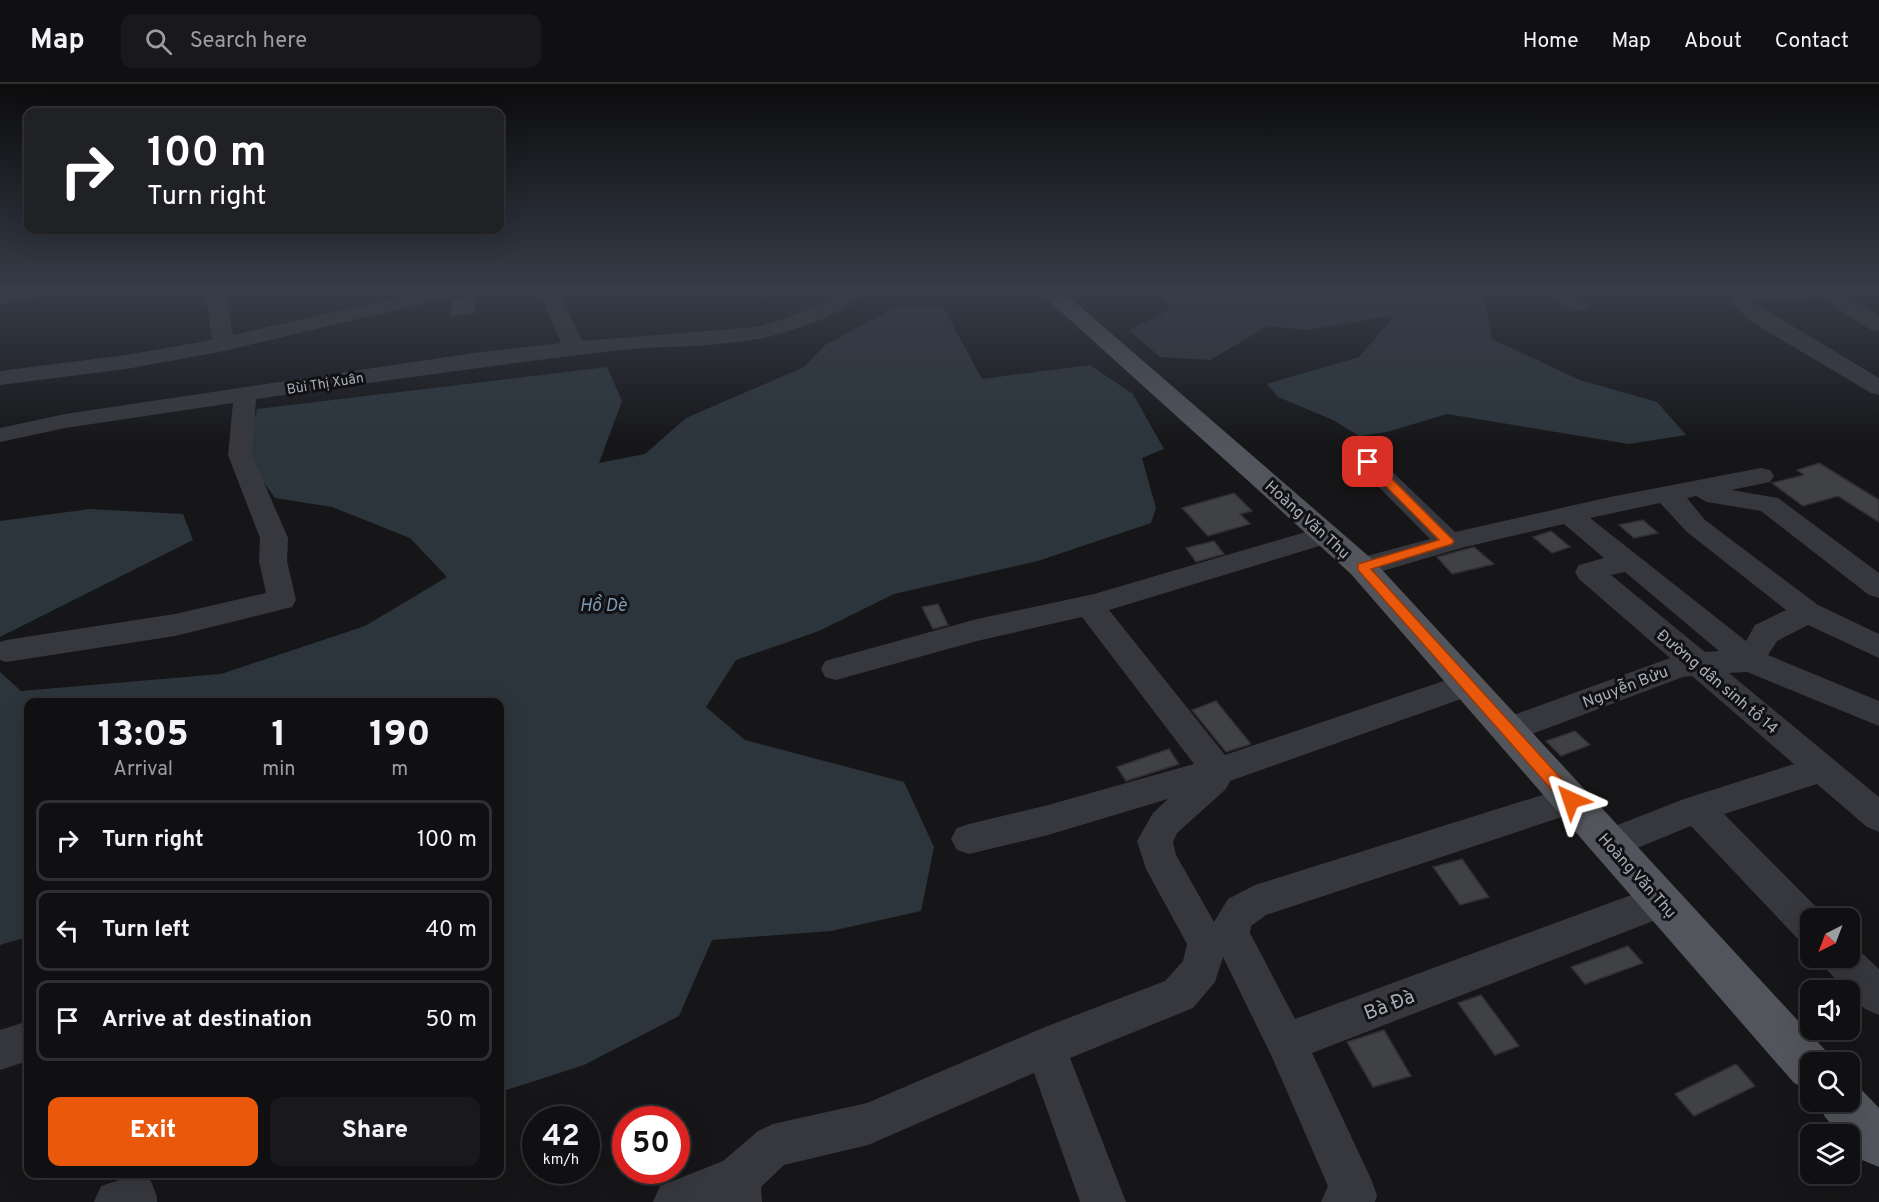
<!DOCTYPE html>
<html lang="en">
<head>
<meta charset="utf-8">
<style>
	body { margin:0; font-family:Overpass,sans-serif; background:#19191b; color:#f1f3f6; height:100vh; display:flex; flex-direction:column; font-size:22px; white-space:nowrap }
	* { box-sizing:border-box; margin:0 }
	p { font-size:20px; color:#9c9d9f }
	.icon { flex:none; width:33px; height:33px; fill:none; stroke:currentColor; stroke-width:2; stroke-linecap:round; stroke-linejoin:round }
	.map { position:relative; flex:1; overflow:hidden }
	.drawer { position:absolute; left:24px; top:614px; width:480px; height:480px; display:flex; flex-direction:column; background:#101012; border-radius:12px; box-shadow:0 6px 24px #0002,0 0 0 2px #303032 }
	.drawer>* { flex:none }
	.banner { position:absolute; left:24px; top:24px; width:480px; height:126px; border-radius:12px; box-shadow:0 6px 24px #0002,0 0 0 2px #303032; background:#202124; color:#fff; overflow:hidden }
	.needle { width:39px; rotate:222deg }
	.tools { position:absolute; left:1800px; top:824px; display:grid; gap:12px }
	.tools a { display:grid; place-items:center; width:60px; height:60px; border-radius:12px; background:#101012; box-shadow:0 6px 24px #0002,0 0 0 2px #303032; font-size:30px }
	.speed { position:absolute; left:522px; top:1022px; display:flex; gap:12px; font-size:30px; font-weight:700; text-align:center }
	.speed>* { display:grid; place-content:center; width:78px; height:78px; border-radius:50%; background:#101012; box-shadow:0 6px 24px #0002,0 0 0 2px #303032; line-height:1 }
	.speed small { font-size:15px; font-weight:400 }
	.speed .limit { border:9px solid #d22; background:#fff; color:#111 }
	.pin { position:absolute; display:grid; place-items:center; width:51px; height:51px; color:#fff; margin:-26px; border-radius:12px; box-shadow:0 3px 9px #0006 }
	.me { position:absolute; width:66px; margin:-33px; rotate:318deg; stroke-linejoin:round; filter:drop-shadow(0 0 4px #0008) }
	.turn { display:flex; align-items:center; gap:21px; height:126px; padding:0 24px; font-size:27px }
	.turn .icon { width:78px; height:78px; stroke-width:2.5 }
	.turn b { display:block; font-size:42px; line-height:51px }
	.eta { display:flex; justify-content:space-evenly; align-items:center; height:102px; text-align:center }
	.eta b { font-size:36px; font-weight:800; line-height:42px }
	.action { display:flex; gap:12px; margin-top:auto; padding:12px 24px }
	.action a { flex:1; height:69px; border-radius:12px; background:#ea580c; color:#fff; font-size:24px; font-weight:800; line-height:69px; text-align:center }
	.action a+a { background:#19191b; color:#f1f3f6 }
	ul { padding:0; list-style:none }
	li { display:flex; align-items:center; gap:18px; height:81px; margin:0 12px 9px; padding:0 12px; border:3px solid #303032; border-radius:12px }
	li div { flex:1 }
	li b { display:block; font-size:22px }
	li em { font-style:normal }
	header { display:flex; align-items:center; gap:36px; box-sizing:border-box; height:84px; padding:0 30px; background:#101012; border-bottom:2px solid #303032 }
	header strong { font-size:28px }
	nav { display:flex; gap:33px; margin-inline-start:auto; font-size:21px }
	.search { width:420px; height:54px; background:#19191b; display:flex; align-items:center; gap:15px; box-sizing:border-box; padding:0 21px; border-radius:12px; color:#9c9d9f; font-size:22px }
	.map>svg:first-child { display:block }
	.water { fill:#2c353c }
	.building { fill:#404145; stroke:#303034; stroke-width:1.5 }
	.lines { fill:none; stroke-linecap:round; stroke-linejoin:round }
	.minor { fill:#37383d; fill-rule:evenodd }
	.major { fill:#53555c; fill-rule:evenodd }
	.route { fill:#ea580c; stroke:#983908; stroke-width:1.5 }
	.labels { text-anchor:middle; stroke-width:6; stroke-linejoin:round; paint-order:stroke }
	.far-street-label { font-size:14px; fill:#a8adb8; stroke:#111113 }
	.street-label { font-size:16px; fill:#a8adb8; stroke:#111113 }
	.water-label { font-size:18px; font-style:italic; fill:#7f9bb3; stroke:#111113 }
	.near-street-label { font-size:20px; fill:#a8adb8; stroke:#111113 }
</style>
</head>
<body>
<header>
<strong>Map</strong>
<div class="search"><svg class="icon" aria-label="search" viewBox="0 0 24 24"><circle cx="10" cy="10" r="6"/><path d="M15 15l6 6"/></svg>Search here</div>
<nav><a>Home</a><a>Map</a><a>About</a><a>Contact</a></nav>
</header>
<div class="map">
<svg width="1879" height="1118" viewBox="0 0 1879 1118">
	<rect width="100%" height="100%" fill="#161618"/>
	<path class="water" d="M1162,205H1483L1492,255L1580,296L1657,318L1686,351L1629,360L1447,330L1387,348L1359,352L1333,336L1278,313L1267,300L1359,273L1395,231L1308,246L1268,242L1210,276L1160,273L1129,246L1170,226Z
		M898,222L943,223L982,295L1090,281L1133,310L1164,365L1142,374L1156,424L1151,439L1038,477L894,510L819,547L736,576L706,623L745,656L904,698L934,763L921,827L831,847L712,856L679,932L584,981L500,1008V618H28V853L0,861V588L21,607L221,590L365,542L447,493L410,454L332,423L275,414L245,373L257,325L607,283L622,317L599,379L645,370L686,334L804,283L825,261Z
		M90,425L183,430L193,456L0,553V437Z"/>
	<path class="building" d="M477,213L474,229L450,232L454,215Z
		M1819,379L1879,416V438L1838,412L1803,422L1772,399L1804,391L1797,386Z
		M1234,409L1252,427L1240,430L1250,440L1208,452L1182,424Z
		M1643,436L1658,449L1634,454L1619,441Z
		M1551,447L1570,463L1552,469L1533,453Z
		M1214,457L1224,470L1196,478L1186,464Z
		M1474,463L1494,480L1452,490L1437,473Z
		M938,520L948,541L933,545L922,523Z
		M1216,617L1251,660L1226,668L1192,626Z
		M1575,647L1590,661L1561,672L1546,657Z
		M1169,665L1179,680L1126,697L1117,683Z
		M1462,775L1489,813L1460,821L1433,783Z
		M1628,862L1643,879L1585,900L1571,883Z
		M1481,911L1519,962L1495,971L1458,919Z
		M1384,946L1411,992L1373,1003L1347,958Z
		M1736,980L1755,1002L1694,1032L1675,1010Z"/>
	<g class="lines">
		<path class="minor" d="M18,205H60L57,209L0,220V208Z
			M205,205H225L233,251L435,205H470L467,209L224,267L126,285L0,301V287L126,271L212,256Z
			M538,205H558L582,257L756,243L783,235L821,220L844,205H867C851,229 786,250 757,255C710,264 660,261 612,267C493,281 375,298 256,315L252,371L288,454L287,477L296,516L292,523L175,552L6,578L0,576V558L6,556L175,530L266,509L259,477L260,454L228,371L233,319L65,344L0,358V344L65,330L474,269L561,259Z
			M1552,205H1572L1587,221L1584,225C1568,229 1558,219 1552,205Z
			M1858,205L1855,209L1846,211L1879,232V247L1871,246L1820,213L1753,218L1879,294V311L1871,309L1752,238L1729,217L1737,208L1744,206Z
			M1368,370L1377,373L1455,448L1610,413L1761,384L1770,386L1774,392L1770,398L1731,406L1778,414L1879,489V514L1869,511L1761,427L1707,418L1696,412L1687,414L1705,436L1818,521L1879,550V574L1808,541L1777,557L1768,571L1879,617V642L1747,588L1729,589L1879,713V748L1867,743L1817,700L1724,730L1823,830L1825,834H1810V859L1797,854L1691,742L1610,775L1597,771L1592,760L1597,749L1684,715L1794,680L1692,592L1683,593L1508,659L1497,655L1492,646L1497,637L1670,574L1579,495L1575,488L1579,481L1604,474L1564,440L1461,464L1362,493L1352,490L1348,483L1352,476L1430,455L1359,383L1355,378L1359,373ZM1660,419L1687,448L1786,526L1755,541L1746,557L1590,434ZM1625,488L1719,567L1705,568L1611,491Z
			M1326,442L1336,445L1340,451L1336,457L1109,526L1225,671L1467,589L1478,593L1483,601L1478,609L1230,697L1226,705L1177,749L1173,758L1176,771L1214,838L1228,815L1255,801L1571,702L1583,706L1588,716L1583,726L1266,831L1251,842L1250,849L1295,935L1661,800L1674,805L1679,817L1674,829L1312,969L1371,1095L1377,1111L1375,1118H1321L1328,1102L1272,973L1223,873L1215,898L1193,924L1070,974L1126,1118H1080L1034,989L868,1061L784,1081L761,1103L762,1118H653L660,1102L723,1077L758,1047L773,1040L867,1019L1045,943L1165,897L1183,877L1187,860L1146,785L1137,757L1153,729L1168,715L1048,751L969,770L957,766L951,755L957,744L969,740L1048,721L1194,680L1082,533L977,557L836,596L825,593L821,585L825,577L977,535L1094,510Z
			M1850,858L1879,885V931L1865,925L1827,886L1822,873H1850Z
			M28,937V977L0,986V946Z
			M135,1091L151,1097L157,1113V1118H94L101,1102Z"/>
		<path class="major" d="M1036,205H1060L1373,476L1826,967L1831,978H1810V1006L1794,999L1351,490Z
			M1850,997L1857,1001L1879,1024V1083L1862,1076L1850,1062V1050H1839L1825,1033L1818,1017H1850Z"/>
	</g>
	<linearGradient id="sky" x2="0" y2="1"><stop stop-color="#0c0c0d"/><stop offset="0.57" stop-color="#363c48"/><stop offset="1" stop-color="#363c48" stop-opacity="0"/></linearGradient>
	<rect width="1879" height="361" fill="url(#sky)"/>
	<path class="route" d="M1364,375H1372L1454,457L1452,460L1371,485L1576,711L1579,716L1576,721H1565L1358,486V480L1439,456L1364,380Z"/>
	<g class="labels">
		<g class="far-street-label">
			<text transform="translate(325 299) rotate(-9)" y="5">Bùi Thị Xuân</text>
		</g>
		<g class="street-label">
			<text transform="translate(1308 435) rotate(42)" y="6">Hoàng Văn Thụ</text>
			<text transform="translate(1718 597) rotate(40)" y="6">Đường dân sinh tổ 14</text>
			<text transform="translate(1625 602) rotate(-21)" y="6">Nguyễn Bửu</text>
			<text transform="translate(1638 791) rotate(48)" y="6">Hoàng Văn Thụ</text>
		</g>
		<g class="water-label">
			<text x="603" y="527">Hồ Dè</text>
		</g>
		<g class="near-street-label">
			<text transform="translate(1389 920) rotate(-21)" y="7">Bà Đà</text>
		</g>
	</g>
</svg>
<div class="tools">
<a><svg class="needle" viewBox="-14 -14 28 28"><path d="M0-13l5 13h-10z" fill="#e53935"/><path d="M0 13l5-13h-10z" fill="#9c9d9f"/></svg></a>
<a><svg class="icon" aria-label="sound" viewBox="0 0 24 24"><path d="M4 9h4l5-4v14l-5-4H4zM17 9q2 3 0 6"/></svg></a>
<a><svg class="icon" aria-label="search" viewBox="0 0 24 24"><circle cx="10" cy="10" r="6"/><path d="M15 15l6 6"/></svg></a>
<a><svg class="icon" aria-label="layers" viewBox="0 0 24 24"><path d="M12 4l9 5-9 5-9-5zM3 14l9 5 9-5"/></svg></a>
</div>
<div class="speed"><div>42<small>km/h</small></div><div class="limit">50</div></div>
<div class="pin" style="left:1368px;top:378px;background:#d93025"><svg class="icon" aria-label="arrive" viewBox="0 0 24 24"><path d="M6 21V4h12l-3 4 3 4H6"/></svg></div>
<svg class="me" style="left:1571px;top:716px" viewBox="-20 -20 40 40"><path d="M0-17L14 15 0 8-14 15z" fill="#ea580c" stroke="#fff" stroke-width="4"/></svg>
<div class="banner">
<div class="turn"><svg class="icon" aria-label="right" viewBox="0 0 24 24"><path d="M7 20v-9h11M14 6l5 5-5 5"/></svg><div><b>100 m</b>Turn right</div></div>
</div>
<section class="drawer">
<div class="eta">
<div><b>13:05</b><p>Arrival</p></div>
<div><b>1</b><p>min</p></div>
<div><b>190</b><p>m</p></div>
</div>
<ul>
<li><svg class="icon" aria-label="right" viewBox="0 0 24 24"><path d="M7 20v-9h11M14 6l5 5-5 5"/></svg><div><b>Turn right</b></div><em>100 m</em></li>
<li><svg class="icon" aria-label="left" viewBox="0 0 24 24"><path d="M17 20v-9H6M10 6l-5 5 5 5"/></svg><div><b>Turn left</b></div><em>40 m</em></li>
<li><svg class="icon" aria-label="arrive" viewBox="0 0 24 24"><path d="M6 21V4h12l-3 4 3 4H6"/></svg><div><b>Arrive at destination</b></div><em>50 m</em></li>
</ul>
<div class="action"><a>Exit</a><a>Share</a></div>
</section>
</div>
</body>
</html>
